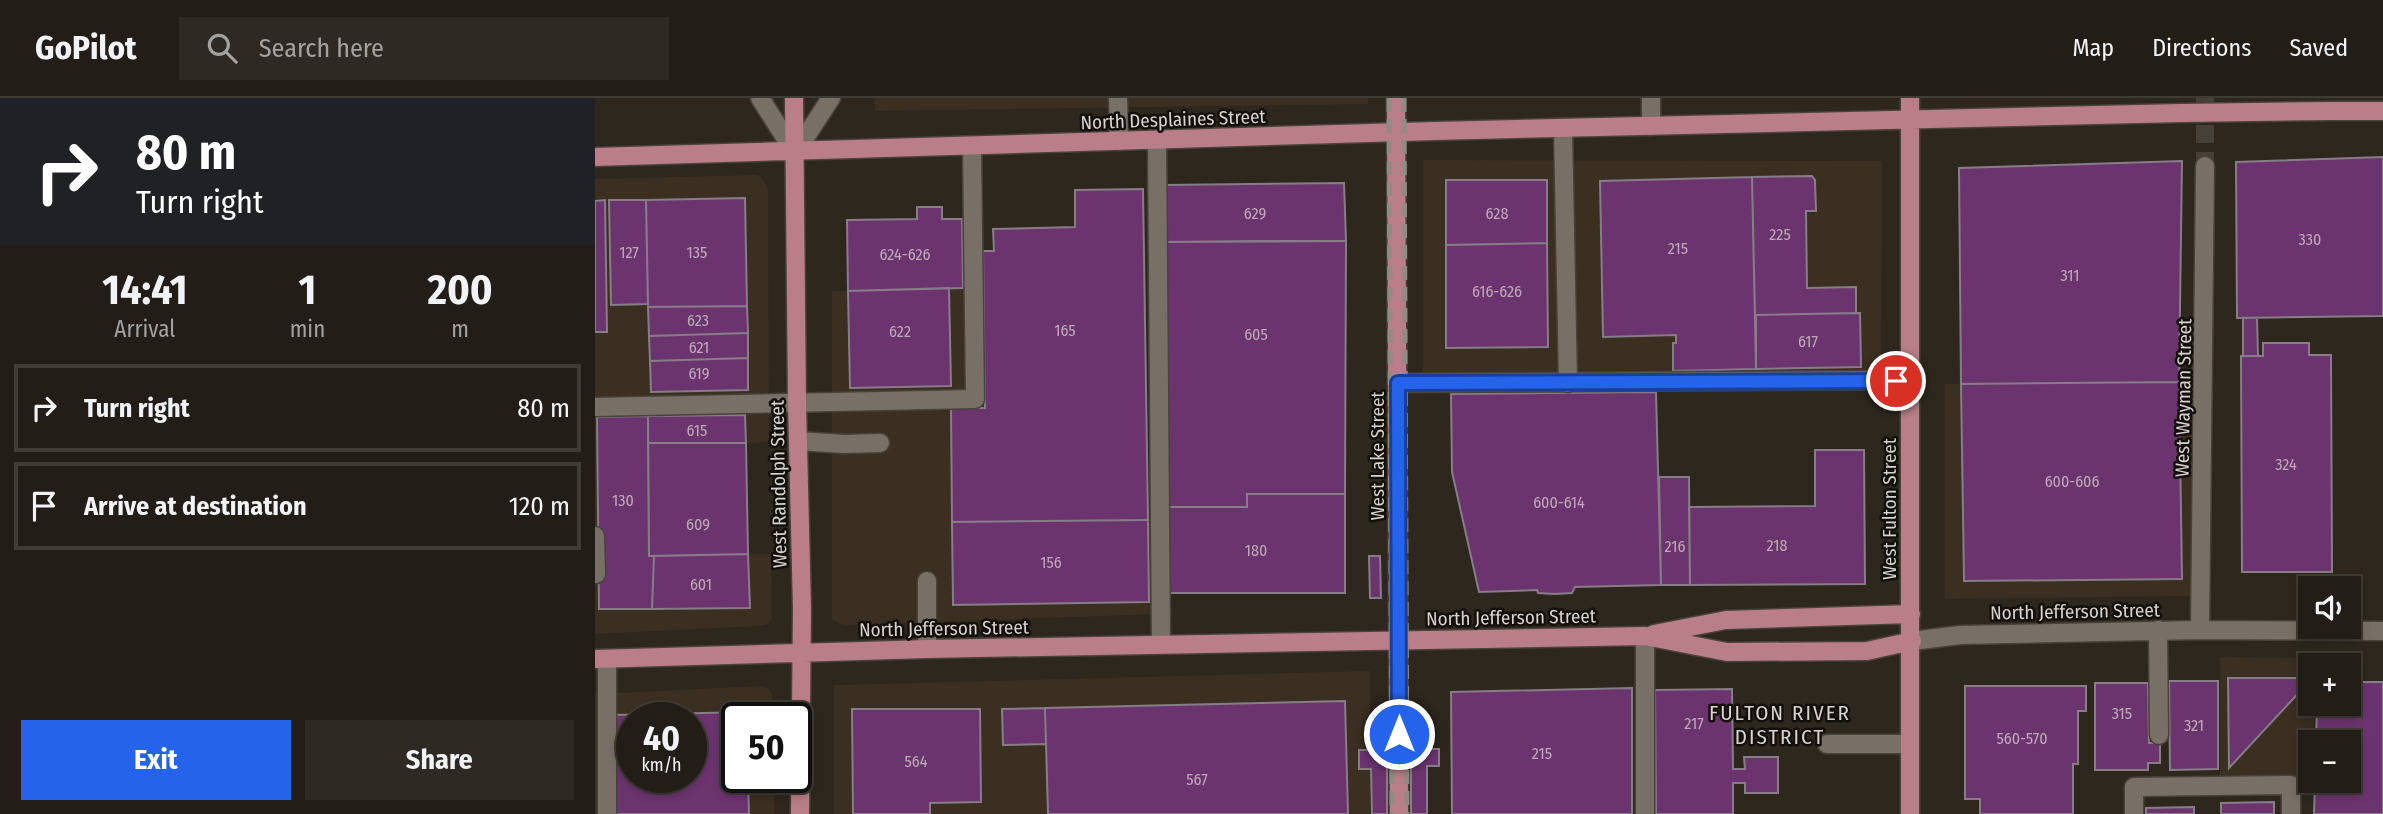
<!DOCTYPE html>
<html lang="en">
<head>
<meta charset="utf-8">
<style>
	body { margin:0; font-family:"Fira Sans Condensed",sans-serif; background:#2e2a23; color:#f1f3f6; height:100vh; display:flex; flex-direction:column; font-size:26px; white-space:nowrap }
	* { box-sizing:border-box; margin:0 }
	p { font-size:23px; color:#a2a2a1 }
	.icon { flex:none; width:38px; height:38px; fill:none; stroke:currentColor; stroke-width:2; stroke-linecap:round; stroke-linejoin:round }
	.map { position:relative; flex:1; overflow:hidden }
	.panel { display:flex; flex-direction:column; background:#221d16; width:595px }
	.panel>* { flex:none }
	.top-card { background:#202124; color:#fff; overflow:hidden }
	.fabs { position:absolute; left:1703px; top:478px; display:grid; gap:14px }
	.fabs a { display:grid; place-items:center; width:63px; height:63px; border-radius:0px; background:#221d16; box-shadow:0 4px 10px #0003,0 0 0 2px #3f3b35; font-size:35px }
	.speed { position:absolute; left:21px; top:604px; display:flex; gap:14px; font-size:35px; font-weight:700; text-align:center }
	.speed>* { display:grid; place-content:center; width:91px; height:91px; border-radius:50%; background:#221d16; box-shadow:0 4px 10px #0003,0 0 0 2px #3f3b35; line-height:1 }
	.speed small { font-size:18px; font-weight:400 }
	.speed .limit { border:4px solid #111; border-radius:10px; background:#fff; color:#111 }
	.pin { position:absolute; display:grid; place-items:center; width:60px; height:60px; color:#fff; margin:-30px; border:4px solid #fff; border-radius:50%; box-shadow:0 2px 7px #0007 }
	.me { position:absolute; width:77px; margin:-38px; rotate:0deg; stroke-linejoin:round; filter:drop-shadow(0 0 5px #0008) }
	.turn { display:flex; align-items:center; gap:24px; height:147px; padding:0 21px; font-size:32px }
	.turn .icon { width:91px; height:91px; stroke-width:2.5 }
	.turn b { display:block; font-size:49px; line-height:60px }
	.eta { display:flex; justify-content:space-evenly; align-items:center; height:119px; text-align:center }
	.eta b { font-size:42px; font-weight:700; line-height:49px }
	.primary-button { display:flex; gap:14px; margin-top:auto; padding:14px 21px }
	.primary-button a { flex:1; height:80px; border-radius:0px; background:#2563eb; color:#fff; font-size:28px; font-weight:700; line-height:80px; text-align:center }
	.primary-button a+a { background:#2e2a23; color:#f1f3f6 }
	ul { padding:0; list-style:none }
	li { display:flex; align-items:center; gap:21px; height:88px; margin:0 14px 10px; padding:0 7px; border:4px solid #3f3b35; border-radius:0px }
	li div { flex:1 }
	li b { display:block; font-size:26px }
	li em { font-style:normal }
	header { display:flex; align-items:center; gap:42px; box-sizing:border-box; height:98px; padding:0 35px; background:#221d16; border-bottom:2px solid #3f3b35 }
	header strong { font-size:33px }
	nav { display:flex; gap:38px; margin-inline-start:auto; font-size:24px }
	.search { width:490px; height:63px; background:#2e2a23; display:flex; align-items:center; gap:18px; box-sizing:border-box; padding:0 24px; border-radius:0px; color:#a2a2a1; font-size:26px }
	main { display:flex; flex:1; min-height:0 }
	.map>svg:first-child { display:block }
	.built { fill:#3a2f21; fill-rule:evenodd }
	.building { fill:#6c346f; stroke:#877d87; stroke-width:2; fill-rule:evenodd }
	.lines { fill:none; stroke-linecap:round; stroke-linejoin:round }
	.minor-tunnel { stroke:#464138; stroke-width:18; stroke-dasharray:18 9; stroke-linecap:butt }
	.minor-casing { stroke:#48423b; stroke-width:21 }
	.major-casing { stroke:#48423b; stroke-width:21 }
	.minor { stroke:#787067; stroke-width:18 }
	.major { stroke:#b97e87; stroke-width:18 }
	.rail { stroke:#908b84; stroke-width:5; stroke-dasharray:14 7; stroke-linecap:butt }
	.major-bridge-casing { stroke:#48423b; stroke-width:21; stroke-linecap:butt }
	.major-bridge { stroke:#b97e87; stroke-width:18 }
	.route-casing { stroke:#184099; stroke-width:18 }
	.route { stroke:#2563eb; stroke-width:12 }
	.labels { text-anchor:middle; stroke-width:5; stroke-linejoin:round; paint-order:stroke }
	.number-label { font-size:16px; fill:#bcaab6 }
	.street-label { font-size:19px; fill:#d7d2cd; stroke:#13100c }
	.neighbourhood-label { font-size:21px; letter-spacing:2px; fill:#d7d2cd; stroke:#13100c }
</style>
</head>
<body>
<header>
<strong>GoPilot</strong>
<div class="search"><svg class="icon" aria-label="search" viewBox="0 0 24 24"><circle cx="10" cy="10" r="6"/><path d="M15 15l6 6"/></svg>Search here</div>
<nav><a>Map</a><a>Directions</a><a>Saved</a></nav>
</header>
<main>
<section class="panel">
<div class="top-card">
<div class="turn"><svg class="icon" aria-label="right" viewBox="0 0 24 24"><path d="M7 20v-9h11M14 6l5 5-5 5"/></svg><div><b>80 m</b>Turn right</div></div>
</div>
<div class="eta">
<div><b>14:41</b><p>Arrival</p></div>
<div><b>1</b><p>min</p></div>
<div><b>200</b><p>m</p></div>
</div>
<ul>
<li><svg class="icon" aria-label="right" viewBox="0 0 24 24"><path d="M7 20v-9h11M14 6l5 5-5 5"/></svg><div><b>Turn right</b></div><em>80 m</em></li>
<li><svg class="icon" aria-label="arrive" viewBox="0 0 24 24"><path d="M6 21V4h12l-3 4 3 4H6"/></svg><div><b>Arrive at destination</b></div><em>120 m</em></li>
</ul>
<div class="primary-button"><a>Exit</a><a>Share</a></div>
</section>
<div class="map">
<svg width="1788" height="716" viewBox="0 0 1788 716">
	<rect width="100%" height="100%" fill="#2d271e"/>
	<path class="built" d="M279,0H773V6L280,13Z
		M828,62L1287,63L1286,283L828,285Z
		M162,77L167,80L173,92L174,344L151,345L54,458L176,456L177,521L173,526L163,528L0,536V81Z
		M373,190L374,293H357V424L565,422L566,516L252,527L244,526L237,521V193Z
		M1597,284L1596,498L1350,501V286Z
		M1625,559L1720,560V567H1715V606H1719L1718,644H1715V679L1625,677Z
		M775,573V716H239V588L241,587Z
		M164,588L172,590L177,595L178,619L142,620V679H179V716H0V596ZM37,620H96V679H37Z"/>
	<path class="building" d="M1788,59V218L1642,220L1641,64Z
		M1587,63L1584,284L1366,286L1364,70Z
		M1217,78L1220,82L1221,113H1211L1212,190L1261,189V215L1160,217L1157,79Z
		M1157,79L1161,271L1078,273V245H1081V237L1008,239L1005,83Z
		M851,82H952V145L851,147Z
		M749,85L751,143L570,144L569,87Z
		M548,91L553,422L357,424L356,310H390L388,153H399L398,131L480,129V92Z
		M150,100L152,208L53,209L51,102Z
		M10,102L12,234H0V103Z
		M14,102H51L53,206L16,207Z
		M322,109H347V121H367L368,190L253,193L252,122L322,121Z
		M663,143H751L750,396H652V409H572L570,144Z
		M952,145L953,249L851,250V147Z
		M354,190L356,288L255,290L253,193Z
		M152,208L153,235L54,238L53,209Z
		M1265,215L1266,269L1161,271V217Z
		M1648,220H1662L1663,258H1648Z
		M153,235V260L55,263L54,238Z
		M1668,245H1714V257H1736L1737,474H1647L1646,258H1668Z
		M153,260V292L56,294L55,263Z
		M1584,284L1587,481L1369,483L1366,286Z
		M1061,294L1066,487L980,489L977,495L960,496L943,495L942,492L884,494L857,374L856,296Z
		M150,317L151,345H53V318Z
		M53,318L54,458H59L57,511H4L2,319Z
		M53,345H151L153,456L54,458Z
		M1220,352H1269L1270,486L1095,487L1094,409L1220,408Z
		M1064,379H1094L1095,487H1066Z
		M652,396H750V495H573L572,409H652Z
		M553,422L554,504L358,507L357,424Z
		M153,456L155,510L57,511L59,458Z
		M774,458H785L786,500H775Z
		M1633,580H1711V587L1634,670Z
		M1574,583H1623V671L1575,672Z
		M1754,584H1788V716H1719L1720,682H1754V644H1721L1722,606H1754Z
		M1500,585H1553L1554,645H1565V665H1553V672H1500Z
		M1370,588H1491V613H1483V666H1478V716H1385V701H1370Z
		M1037,590V716H857L856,594Z
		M1137,591L1138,671H1150L1149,659H1183V695H1150V685H1138V716H1061L1060,592Z
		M750,603L753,716H453L450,610Z
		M450,610L451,646L408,647L407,611Z
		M257,611H385L386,704L335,705V716H258Z
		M152,614V620H142V679H153L154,716H19L17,617ZM37,620H96V679H37Z
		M816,626H832V651H844V668H832V716H816Z
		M776,627H792V716H777L776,671H764V652H776Z
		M1679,704V716H1626V705Z
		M1599,709V716H1551V710Z"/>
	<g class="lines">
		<path class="minor-tunnel" d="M1610,0V68"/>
		<defs>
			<path id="minor" d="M165,0L200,55L236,0
				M523,0L524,43
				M1056,0V28
				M968,30L973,285
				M562,42L566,546
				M803,285L1315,282
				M0,309L380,301L377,48
				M203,343L249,346L285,345
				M0,438L1,476
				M332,483V551
				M1563,532L1564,637
				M1605,532L1610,68
				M1050,538V716
				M1317,543L1365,537L1605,532L1788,533
				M12,561V716
				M1232,646H1315
				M1539,716V689L1696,687V716"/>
			<path id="major" d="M199,0L202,305L207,511L205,716
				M801,0L804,716
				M1315,0V716
				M1736,13H1788
				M0,59L840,33L1586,15
				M1059,536L1131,522L1316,516
				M0,561L332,551L1050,538L1132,554L1272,553L1317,543"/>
		</defs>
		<use href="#minor" class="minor-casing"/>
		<use href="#major" class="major-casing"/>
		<use href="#minor" class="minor"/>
		<use href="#major" class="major"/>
		<path class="rail" d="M794,0L797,716
			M809,0L812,716"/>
		<defs>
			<path id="major-bridge" d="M1586,15L1736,13"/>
		</defs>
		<use href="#major-bridge" class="major-bridge-casing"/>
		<use href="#major-bridge" class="major-bridge"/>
	</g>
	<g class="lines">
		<defs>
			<path id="route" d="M804,636L803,285L1301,283"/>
		</defs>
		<use href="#route" class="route-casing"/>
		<use href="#route" class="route"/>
	</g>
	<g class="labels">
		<g class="number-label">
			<text x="660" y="121">629</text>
			<text x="902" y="121">628</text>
			<text x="1185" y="142">225</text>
			<text x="1715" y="147">330</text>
			<text x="1083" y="156">215</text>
			<text x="34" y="160">127</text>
			<text x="102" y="160">135</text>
			<text x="310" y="162">624-626</text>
			<text x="1475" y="183">311</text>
			<text x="902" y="199">616-626</text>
			<text x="103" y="228">623</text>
			<text x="470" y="238">165</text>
			<text x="305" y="239">622</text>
			<text x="661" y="242">605</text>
			<text x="1213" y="249">617</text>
			<text x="104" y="255">621</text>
			<text x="104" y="281">619</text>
			<text x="102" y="338">615</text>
			<text x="1691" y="372">324</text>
			<text x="1477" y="389">600-606</text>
			<text x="28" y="408">130</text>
			<text x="964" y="410">600-614</text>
			<text x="103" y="432">609</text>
			<text x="1182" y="453">218</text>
			<text x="1080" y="454">216</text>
			<text x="661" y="458">180</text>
			<text x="456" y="470">156</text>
			<text x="106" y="492">601</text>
			<text x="1527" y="621">315</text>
			<text x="1099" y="631">217</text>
			<text x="1599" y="633">321</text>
			<text x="1427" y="646">560-570</text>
			<text x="947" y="661">215</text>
			<text x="321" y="669">564</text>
			<text x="602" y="687">567</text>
		</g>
		<g class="street-label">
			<text transform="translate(578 21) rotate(-2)" y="7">North Desplaines Street</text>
			<text transform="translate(1588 300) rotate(-89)" y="7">West Wayman Street</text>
			<text transform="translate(782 358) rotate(-90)" y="7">West Lake Street</text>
			<text transform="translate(183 386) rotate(-91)" y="7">West Randolph Street</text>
			<text transform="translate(1294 411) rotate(-90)" y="7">West Fulton Street</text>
			<text transform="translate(1480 513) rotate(-1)" y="7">North Jefferson Street</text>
			<text transform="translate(916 519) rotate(-1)" y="7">North Jefferson Street</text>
			<text transform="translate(349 530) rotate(-1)" y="7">North Jefferson Street</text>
		</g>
		<g class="neighbourhood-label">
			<text x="1185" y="622">FULTON RIVER<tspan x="1185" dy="24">DISTRICT</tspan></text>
		</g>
	</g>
</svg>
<div class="fabs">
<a><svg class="icon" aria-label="sound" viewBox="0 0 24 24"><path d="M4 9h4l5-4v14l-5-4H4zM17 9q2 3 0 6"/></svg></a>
<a>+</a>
<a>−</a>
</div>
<div class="speed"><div>40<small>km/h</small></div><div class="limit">50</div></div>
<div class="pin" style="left:1301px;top:283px;background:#d93025"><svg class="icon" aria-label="arrive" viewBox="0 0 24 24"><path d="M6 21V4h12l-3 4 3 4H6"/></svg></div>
<svg class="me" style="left:804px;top:636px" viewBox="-20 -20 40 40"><circle r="17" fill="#2563eb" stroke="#fff" stroke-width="3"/><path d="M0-11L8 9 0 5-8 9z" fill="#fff"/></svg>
</div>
</main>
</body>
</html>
